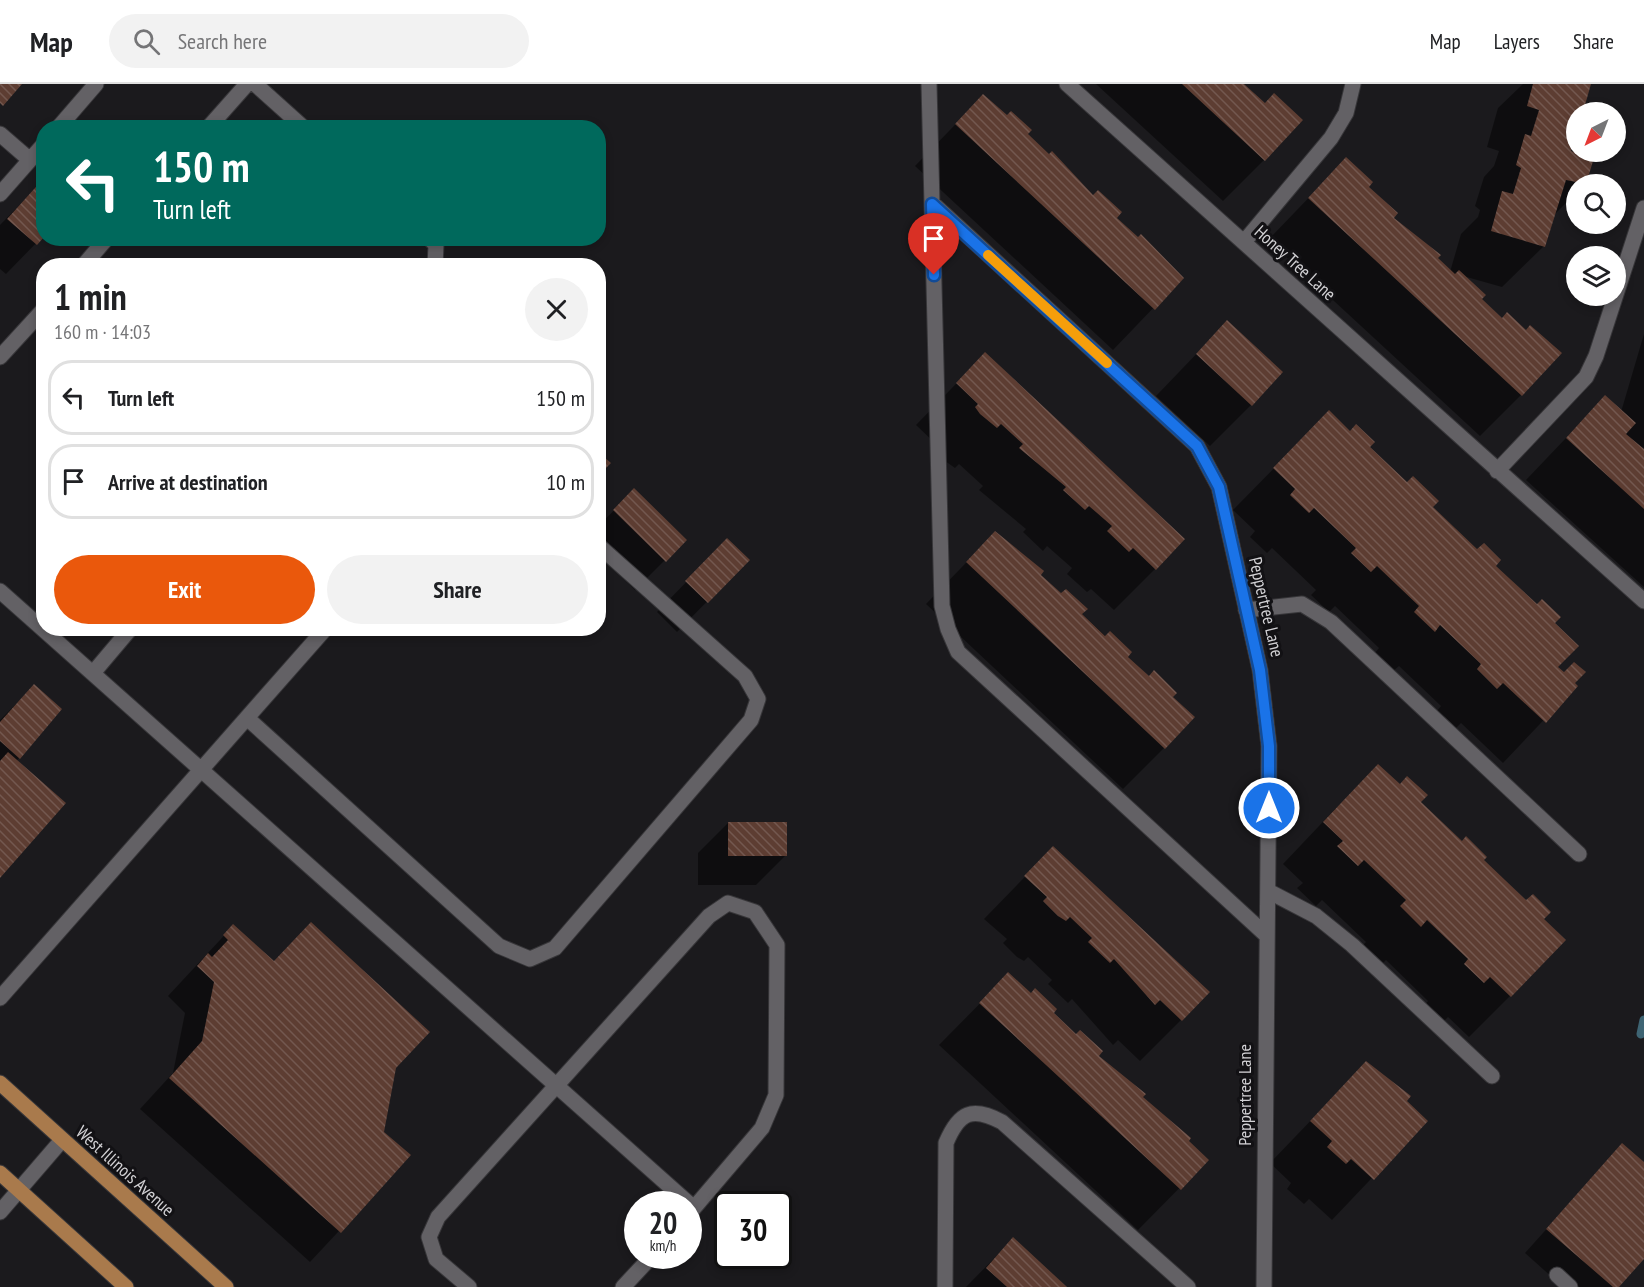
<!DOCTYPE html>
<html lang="en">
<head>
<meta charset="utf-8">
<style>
	body { margin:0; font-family:"PT Sans Narrow",sans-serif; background:#f2f2f2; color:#202124; height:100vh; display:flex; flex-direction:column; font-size:22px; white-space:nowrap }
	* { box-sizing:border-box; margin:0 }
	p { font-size:20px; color:#757577 }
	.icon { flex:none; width:33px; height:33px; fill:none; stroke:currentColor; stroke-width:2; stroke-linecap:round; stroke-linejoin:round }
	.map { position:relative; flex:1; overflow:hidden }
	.side { position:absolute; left:36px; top:174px; width:570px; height:378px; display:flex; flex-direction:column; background:#fff; border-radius:24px; box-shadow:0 3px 9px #0003 }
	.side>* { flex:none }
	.banner { position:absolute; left:36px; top:36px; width:570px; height:126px; border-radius:24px; box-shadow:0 3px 9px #0003; background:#00695c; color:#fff; overflow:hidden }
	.needle { width:39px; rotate:222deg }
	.fabs { position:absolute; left:1566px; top:18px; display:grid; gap:12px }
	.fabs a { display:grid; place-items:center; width:60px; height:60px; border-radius:50%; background:#fff; box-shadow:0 3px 9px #0003; font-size:30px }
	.speed { position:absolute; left:624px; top:1107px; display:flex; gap:12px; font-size:30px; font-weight:700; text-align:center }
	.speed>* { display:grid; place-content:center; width:78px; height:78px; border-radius:50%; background:#fff; box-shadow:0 3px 9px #0003; line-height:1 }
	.speed small { font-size:15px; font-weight:400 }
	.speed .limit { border:3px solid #111; border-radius:9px; background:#fff; color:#111 }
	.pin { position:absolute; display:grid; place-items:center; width:51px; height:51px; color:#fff; margin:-62px -26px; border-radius:50% 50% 50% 0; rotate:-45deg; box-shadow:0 0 6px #0007 }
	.pin .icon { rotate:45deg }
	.me { position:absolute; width:66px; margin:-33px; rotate:0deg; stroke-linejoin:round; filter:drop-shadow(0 0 4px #0008) }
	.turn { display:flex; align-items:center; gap:21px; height:126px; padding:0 18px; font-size:27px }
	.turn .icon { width:78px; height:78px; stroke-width:2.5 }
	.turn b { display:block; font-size:42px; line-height:51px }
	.round { display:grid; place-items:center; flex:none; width:63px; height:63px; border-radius:32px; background:#f2f2f2 }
	.overview { display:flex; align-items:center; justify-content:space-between; height:102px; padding:0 18px }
	h1 { font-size:36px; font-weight:700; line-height:45px }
	.button { display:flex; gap:12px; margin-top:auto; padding:12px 18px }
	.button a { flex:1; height:69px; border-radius:36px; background:#ea580c; color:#fff; font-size:24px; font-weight:700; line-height:69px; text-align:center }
	.button a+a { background:#f2f2f2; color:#202124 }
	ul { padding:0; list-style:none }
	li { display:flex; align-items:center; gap:18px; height:75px; margin:0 12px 9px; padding:0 6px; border:3px solid #e0e0e0; border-radius:24px }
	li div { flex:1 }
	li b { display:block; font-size:22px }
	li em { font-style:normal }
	header { display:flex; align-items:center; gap:36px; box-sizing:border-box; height:84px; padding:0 30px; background:#fff; border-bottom:2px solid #e0e0e0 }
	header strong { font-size:28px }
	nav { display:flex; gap:33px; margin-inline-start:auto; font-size:21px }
	.search { width:420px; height:54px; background:#f2f2f2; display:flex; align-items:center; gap:15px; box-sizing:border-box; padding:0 21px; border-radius:33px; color:#757577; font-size:22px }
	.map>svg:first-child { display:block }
	.shadow { fill:#0007 }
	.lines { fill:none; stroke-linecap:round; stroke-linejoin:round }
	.stream { stroke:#3e6473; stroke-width:9 }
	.building { fill:url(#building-back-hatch) }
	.minor-casing { stroke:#373639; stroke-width:17 }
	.major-casing { stroke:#373639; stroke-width:17 }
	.minor { stroke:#636165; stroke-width:15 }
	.major { stroke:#a97a4c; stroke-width:15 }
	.route-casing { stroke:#114b97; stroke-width:15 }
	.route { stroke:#1a73e8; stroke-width:10 }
	.slow { stroke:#f59e0b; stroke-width:10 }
	.labels { text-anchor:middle; stroke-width:6; stroke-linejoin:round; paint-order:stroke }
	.street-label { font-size:18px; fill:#d2d1d4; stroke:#121114 }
</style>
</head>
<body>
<header>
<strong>Map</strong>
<div class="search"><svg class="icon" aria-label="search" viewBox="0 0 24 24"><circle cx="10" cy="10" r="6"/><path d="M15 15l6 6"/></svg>Search here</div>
<nav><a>Map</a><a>Layers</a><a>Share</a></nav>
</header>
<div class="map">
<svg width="1644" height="1203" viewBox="0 0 1644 1203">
	<defs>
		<pattern id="building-back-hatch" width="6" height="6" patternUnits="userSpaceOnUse" patternTransform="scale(1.5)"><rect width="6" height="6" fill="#5d3d32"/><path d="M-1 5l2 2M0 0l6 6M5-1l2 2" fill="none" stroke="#73584f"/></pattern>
	</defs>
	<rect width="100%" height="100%" fill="#1b1a1d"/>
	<path class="shadow" d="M1096,0H1242L1264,76L1223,117Z
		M1523,0H1590L1581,28H1576V44L1569,68L1592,75L1584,100H1576V109L1553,132L1544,162L1502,203L1463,192L1521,311L1480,352L1268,156L1346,75L1392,134L1450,188L1461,150L1478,133L1480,126L1475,122L1484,93L1494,82L1499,67L1487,63L1498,24Z
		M983,12L1182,194L1113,266L915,82Z
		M44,96V151L6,190L0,185V141Z
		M1227,238L1251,321L1210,362L1156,312Z
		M1644,250V364L1638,362L1644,367V503L1526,396L1605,313L1621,328Z
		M985,270L1155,485L1114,526L1091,505L1087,508L1067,490L1072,484L1047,462L1043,467L1023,448L1026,445L979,406L983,402L959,380L955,384L938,372V362L916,341Z
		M1329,328L1553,539L1556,583L1576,602L1503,679L1461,639L1455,645L1437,627L1441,622L1399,582L1392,588L1374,570L1379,564L1335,522L1329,528L1311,511L1316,506L1272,464L1267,469L1250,453L1255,447L1233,426Z
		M634,407L685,456L635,506L598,470V442Z
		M995,449L1171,613L1164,664L1123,705L926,520Z
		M748,476L677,548L657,528L698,486Z
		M34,602L19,674L16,677L0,792V636Z
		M1419,718L1482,776L1510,912L1469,953L1448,933L1442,939L1424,922L1428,917L1386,876L1379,883L1360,864L1366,858L1322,816L1316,822L1297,804L1303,799L1283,780L1337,723Z
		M728,739L786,771L756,801H698V769Z
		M1053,764L1181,936L1140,977L1118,956L1113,961L1072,915L1068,919L1048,900L1052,896L1028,873L1024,877L1017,873L1003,859L1007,855L984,835Z
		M233,842L395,983L383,1048L409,1072L310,1178L140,1025L173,989L185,929L168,912Z
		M1009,890L1207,1076L1138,1146L939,961Z
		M1366,979L1426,1037L1332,1136L1309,1115L1304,1120L1287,1105L1291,1099L1270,1079Z
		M1622,1061L1644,1078V1173L1617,1203H1563L1525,1169Z
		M1013,1155L1065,1203H966Z"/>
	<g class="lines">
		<path class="stream" d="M1641,950L1644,936"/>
	</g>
	<path class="building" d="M0,0H22L3,22L0,19Z
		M1182,0H1244L1265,19L1274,9L1303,36L1265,77Z
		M1533,0H1591L1583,28H1576V49L1571,67L1594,74L1586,100L1566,96L1545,163L1491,147L1502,107L1513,110L1521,84L1516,81L1525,50L1531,52L1539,26L1527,22Z
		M983,10L1007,31L1011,27L1032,46L1028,50L1049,70L1052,67L1093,111L1098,106L1122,128L1117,134L1138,153L1141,150L1184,194L1155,226L955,40Z
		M1346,73L1373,98L1369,103L1398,129L1394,134L1441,171L1438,174L1455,190L1459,186L1486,211L1482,215L1502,234L1507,228L1526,246L1530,241L1562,269L1522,312L1308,114Z
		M44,94V153L37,161L7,135Z
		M1227,236L1283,288L1252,322L1196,270Z
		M985,268L1185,455L1156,486L1133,464L1129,468L1107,447L1112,442L1089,422L1085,426L1063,406L1066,403L1019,364L1023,360L1001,340L997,344L980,330L975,323L978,320L956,299Z
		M1605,311L1636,339L1626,350L1644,365V425L1566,354Z
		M1329,326L1350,347L1356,340L1375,358L1370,363L1407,398L1413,392L1439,417L1433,423L1477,465L1484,459L1501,476L1496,482L1537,520L1542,515L1561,533L1555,539L1579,562L1558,583L1564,588L1574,578L1586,588L1575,599L1578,602L1546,639L1503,599L1497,605L1477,585L1481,580L1440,541L1435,548L1414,528L1419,522L1377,482L1371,488L1351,469L1356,464L1314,424L1309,429L1290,411L1295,405L1273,384Z
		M598,368L611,379L598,392Z
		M634,404L687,456L666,478L613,426Z
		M995,447L1044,487L1041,491L1061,509L1066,505L1088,525L1082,530L1105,552L1110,547L1132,568L1128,573L1149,592L1154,586L1177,609L1173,613L1195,633L1165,665L966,478Z
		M727,454L750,476L708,519L685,497Z
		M34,600L62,625L20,675L0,657V638Z
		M8,668L66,719L0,794V677Z
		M1378,680L1400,700L1407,692L1428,711L1421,718L1462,757L1466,752L1487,773L1484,776L1526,816L1533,810L1551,828L1544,835L1566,856L1511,913L1490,893L1484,899L1464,880L1468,875L1427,836L1421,843L1400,822L1406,816L1364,776L1358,782L1337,762L1343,757L1323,738Z
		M728,738H787V772H728Z
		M1053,762L1210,908L1182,937L1160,916L1155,921L1114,875L1110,879L1088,858L1092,854L1070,833L1066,837L1058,832L1043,817L1047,813L1024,792Z
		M311,838L430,948L396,984L384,1048L411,1071L341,1149L169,994L202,957L214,898L197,882L208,869L212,873L228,856L223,851L233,840L274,877Z
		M1008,888L1031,909L1035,904L1057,925L1054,929L1076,950L1080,946L1103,967L1099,972L1146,1010L1143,1013L1191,1054L1189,1057L1209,1076L1181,1106L979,919Z
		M1366,977L1411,1012L1407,1017L1428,1037L1374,1096L1351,1075L1346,1080L1327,1063L1332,1057L1310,1037Z
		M1622,1059L1644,1078V1175L1619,1203H1613L1546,1145Z
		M1013,1153L1067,1203H1007L986,1184Z"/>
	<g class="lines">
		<defs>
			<path id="minor" d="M255,0L304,44
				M929,0L942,522L948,545L958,568L1265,850
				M1067,0L1644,517
				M58,44L96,0
				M208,44L247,0
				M0,50L30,76
				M0,110L44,60
				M932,119L1197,362L1219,403L1260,586L1269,662L1264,1203
				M429,154L436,161L435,182
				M1244,158L1331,54L1346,29L1353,0
				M83,182L107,154
				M0,273L44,225
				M1497,387L1586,293L1596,272L1644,124
				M0,507L694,1124
				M1246,526L1302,520L1331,538L1579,770
				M93,589L131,544
				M247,634L499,862L530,875L555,864L751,636L758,615L745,592L598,461
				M1268,807L1316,832L1352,861L1492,992
				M0,914L326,544
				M0,1128L62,1056
				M1557,1191L1570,1203
				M469,1203L436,1175L429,1153L438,1133L709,832L728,819L755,828L777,861L776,1011L762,1044L688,1131
				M623,1203L652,1172
				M945,1203L946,1059C959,1028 972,1022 1002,1038L1188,1203"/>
			<path id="major" d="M0,999L226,1203
				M0,1089L126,1203"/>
		</defs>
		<use href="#minor" class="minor-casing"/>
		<use href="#major" class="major-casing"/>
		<use href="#minor" class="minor"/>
		<use href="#major" class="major"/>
	</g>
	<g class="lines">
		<defs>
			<path id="route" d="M934,191L932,120L1197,362L1219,403L1260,586L1269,662V724"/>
		</defs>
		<use href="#route" class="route-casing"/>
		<use href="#route" class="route"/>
		<path class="slow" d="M988,171L1107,279"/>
	</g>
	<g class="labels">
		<g class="street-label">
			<text transform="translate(1295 179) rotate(42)" y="6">Honey Tree Lane</text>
			<text transform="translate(1266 523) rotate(77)" y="6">Peppertree Lane</text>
			<text transform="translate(1245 1011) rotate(-90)" y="6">Peppertree Lane</text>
			<text transform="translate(125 1087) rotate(42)" y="6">West Illinois Avenue</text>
		</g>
	</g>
</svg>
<div class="fabs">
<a><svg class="needle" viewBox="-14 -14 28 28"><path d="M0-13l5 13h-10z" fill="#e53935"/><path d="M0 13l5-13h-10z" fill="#757577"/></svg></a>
<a><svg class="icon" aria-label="search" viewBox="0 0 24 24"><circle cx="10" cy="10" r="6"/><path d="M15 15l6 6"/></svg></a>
<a><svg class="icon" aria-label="layers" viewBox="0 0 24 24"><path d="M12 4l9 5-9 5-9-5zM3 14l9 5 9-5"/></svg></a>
</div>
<div class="speed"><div>20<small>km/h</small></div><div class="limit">30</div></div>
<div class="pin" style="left:934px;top:191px;background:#d93025"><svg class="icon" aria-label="arrive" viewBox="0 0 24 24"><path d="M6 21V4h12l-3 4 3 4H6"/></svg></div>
<svg class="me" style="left:1269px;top:724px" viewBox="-20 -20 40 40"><circle r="17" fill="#1a73e8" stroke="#fff" stroke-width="3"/><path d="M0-11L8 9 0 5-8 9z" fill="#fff"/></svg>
<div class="banner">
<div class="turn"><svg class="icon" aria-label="left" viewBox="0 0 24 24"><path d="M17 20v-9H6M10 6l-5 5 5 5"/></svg><div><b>150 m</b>Turn left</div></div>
</div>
<section class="side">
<div class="overview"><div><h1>1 min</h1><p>160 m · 14:03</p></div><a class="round"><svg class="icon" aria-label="close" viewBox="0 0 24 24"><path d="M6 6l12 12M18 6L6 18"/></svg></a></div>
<ul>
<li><svg class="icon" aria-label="left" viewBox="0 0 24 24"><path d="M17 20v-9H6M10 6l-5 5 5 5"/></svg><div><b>Turn left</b></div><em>150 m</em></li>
<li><svg class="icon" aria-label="arrive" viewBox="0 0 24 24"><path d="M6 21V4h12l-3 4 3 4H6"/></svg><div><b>Arrive at destination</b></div><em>10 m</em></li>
</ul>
<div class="button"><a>Exit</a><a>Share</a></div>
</section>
</div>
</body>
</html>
